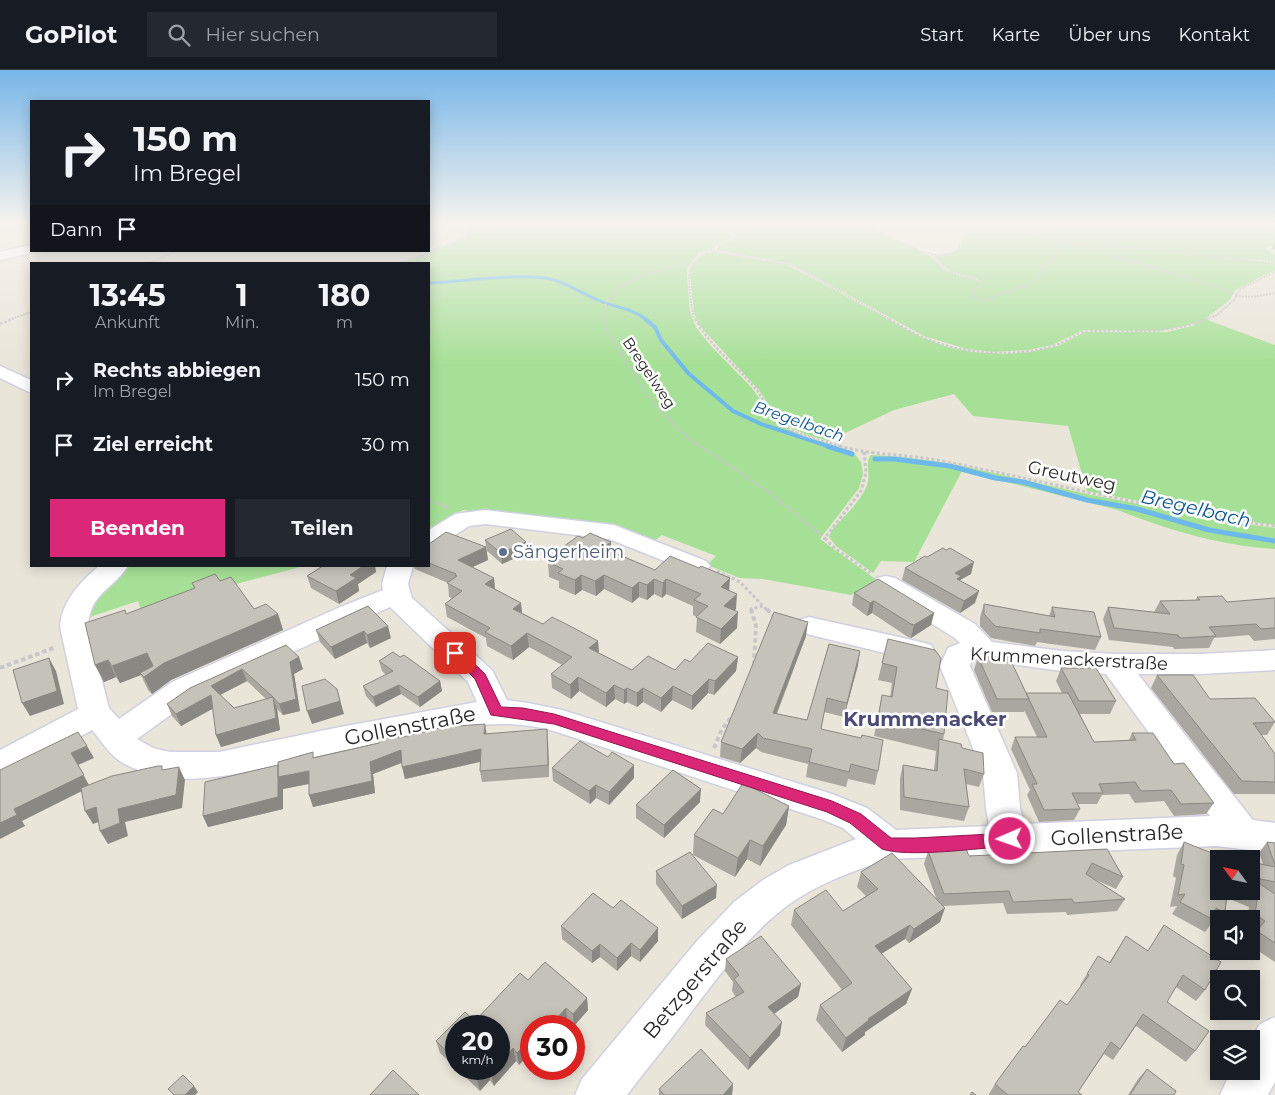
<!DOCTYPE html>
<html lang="de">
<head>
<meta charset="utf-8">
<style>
	body { margin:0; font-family:Montserrat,sans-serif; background:#242831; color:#f1f3f6; height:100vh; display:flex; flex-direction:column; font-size:19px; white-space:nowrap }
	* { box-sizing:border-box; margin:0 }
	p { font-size:16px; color:#9ea1a6 }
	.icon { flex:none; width:28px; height:28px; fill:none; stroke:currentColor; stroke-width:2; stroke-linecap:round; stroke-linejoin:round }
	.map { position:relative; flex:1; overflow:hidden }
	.details { position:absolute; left:30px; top:192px; width:400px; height:305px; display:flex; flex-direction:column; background:#171b24; border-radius:0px; box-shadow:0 2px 12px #0003 }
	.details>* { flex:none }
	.top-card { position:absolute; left:30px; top:30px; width:400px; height:152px; border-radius:0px; box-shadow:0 2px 12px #0003; background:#171b24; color:#f1f3f6; overflow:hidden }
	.needle { width:32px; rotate:303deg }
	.fabs { position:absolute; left:1210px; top:780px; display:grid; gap:10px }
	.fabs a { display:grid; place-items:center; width:50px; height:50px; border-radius:0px; background:#171b24; box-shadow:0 2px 12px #0003; font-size:25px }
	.speed { position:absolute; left:445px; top:945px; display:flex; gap:10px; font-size:25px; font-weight:700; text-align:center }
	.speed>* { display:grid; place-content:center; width:65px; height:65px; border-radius:50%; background:#171b24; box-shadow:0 2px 12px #0003; line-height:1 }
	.speed small { font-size:12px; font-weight:400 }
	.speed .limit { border:8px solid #d22; background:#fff; color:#111 }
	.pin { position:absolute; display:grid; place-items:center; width:42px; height:42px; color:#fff; margin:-21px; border-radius:10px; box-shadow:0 2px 8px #0006 }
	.me { position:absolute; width:55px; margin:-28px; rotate:268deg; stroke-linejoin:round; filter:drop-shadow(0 0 4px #0008) }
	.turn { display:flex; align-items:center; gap:18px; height:105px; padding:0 20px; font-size:22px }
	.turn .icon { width:65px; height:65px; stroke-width:2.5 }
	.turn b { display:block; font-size:35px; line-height:42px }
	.then { display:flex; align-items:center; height:48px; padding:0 20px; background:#0003; gap:10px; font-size:19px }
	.eta { display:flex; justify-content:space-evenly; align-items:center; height:85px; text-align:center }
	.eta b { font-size:30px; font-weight:700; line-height:35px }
	.primary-button { display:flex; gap:10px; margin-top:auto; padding:10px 20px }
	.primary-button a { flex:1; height:58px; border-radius:0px; background:#db2777; color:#fff; font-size:20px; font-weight:700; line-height:58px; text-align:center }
	.primary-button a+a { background:#242831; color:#f1f3f6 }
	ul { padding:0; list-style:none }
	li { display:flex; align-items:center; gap:15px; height:65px; padding:0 20px }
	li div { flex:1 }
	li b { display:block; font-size:19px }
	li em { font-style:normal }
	header { display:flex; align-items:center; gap:30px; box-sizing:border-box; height:70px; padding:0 25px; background:#171b24; border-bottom:1px solid #363941 }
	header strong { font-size:24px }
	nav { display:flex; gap:28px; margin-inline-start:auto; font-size:18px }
	.search { width:350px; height:45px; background:#242831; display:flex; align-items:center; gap:12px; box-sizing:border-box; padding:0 18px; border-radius:0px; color:#9ea1a6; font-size:19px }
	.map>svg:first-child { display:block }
	.green { fill:#a6e096 }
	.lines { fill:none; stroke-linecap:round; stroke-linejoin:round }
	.stream-far2 { stroke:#6eb9eb; stroke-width:3 }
	.stream-far1 { stroke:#6eb9eb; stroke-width:4 }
	.stream { stroke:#6eb9eb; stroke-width:5 }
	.minor-casing { stroke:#cfd0e1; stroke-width:3 }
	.path-far3 { stroke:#c7c7c7; stroke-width:2; stroke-dasharray:2 1; stroke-linecap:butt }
	.path-far2 { stroke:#c7c7c7; stroke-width:2.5; stroke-dasharray:2.5 2; stroke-linecap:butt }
	.path-far1 { stroke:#c7c7c7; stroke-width:3; stroke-dasharray:3 2.5; stroke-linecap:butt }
	.path { stroke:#c7c7c7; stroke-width:4; stroke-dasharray:4.5 3; stroke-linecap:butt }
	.minor { fill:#fff; fill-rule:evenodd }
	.wall { fill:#a9a79f; fill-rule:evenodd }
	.shaded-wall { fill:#8a8882 }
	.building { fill:#c5c2b9; stroke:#8a8882; fill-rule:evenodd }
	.route { fill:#db2777; stroke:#8e194d }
	.service-dot { fill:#5c6f8a; stroke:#fff; stroke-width:2 }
	.labels { text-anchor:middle; stroke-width:5; stroke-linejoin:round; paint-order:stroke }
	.far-street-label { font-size:15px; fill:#282828; stroke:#fff }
	.far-water-label { font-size:16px; font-style:italic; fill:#105593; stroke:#fff }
	.street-label { font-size:18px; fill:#282828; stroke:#fff }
	.service-label { font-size:18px; fill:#4e5e75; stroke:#fff; text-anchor:start }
	.water-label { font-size:19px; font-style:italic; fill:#105593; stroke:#fff }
	.quarter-label { font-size:20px; font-weight:bold; fill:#4a4c77; stroke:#fff }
	.near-street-label { font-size:21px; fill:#282828; stroke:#fff }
</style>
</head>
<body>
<header>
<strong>GoPilot</strong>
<div class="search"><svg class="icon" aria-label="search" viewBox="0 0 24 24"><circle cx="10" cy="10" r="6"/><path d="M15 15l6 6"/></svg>Hier suchen</div>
<nav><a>Start</a><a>Karte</a><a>Über uns</a><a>Kontakt</a></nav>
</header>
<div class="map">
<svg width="1275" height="1025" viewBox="0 0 1275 1025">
	<rect width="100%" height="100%" fill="#eae5d9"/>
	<path class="green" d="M476,152H731V167L698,185L688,196L687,205L690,242L696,257L710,275L751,317L778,354L805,367L853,382L861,392L863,404L859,418L820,469L878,511L851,525L763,509L740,508L707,495L716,486L662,465L653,472L536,449L463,440L429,459V194H400L464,169L472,162Z
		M734,152H858L930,186L946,201L976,210L981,215L979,210L948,200L935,186L957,181L960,179L964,165C978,158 1007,156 1022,160C1033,163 1044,169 1055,171L1029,162L1014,152H1275V175L1265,178L1275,185V191L1216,187L1275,193V200L1237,219L1233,223L1231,229L1205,249L1275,275V455L1227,448L1087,421L1068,356L973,346L954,324L894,340L828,371L805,364L781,353L758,319L699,255L694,243L690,205L691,197L700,187L706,183L715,182L786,194L919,266L947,277L973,282L1003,284L1031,282L1058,276L1085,262H1167L1196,255L1193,254L1159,261L1083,260L1052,275L1027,280L994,282L967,279L924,266L791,194L717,180C723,166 738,179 734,152Z
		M871,385L903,387L954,394L1087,424L1230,452L1275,458V479C1222,476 1167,460 1118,440L962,401L914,492L881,491L873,503L836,476L829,467L832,460C844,446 863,430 868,412C870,404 865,391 871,385Z
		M120,496H304L190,526L145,552L138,531L81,550Z"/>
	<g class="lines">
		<path class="stream-far2" d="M429,213C464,211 511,204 544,208C563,210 580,223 598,230C617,239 628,236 647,250"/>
		<path class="stream-far1" d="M645,249L655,257L661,270L688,303L733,341L761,354L831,377"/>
		<path class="stream" d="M827,376L852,384
			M875,389H894L950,396L995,408L1023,412L1087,430L1137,439L1209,460L1275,471"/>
		<defs>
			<path id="minor" d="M31,175V181L36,182L0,190V182Z
				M0,296L31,310V323L0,308Z
				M485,440L614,455L706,491L710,496L706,501L697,504L609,469L485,454L469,456L438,476L429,478V460L455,444Z
				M99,496H128C112,520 89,524 88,557L109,638L119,649L172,612L338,538L383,520L382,514L387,496H413L408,514L412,528L492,600L507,630L528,633L562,640L832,724L867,738L896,760L989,756L986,738L983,703L940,596L948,578L960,573L955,568L877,520L873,514L877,508L886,506L895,508L975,554L992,572L1062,581L1115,584H1200L1275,580V600L1200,604H1138L1193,675L1253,750L1275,753V783L1216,776L888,789C854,801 818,813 788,835C749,864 721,903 692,941C671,970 648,997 627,1025H575L582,1009L697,871L734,832L763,810L789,795L856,769L843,758L821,749L554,661C501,646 457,658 405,668C364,676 323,685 282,694C231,705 173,721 123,693C109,685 102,671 92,660L12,704L0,708V680L78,639L60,557C62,531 80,512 99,496ZM390,537L468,612L477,632L335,658L219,682H170L153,678L137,669L194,628ZM975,589L1062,601L1106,604L1210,746L1024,754L1020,738L1017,703L970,596L971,591Z
				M809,547L921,572L931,575L935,582L931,589L921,592L799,562L795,556L799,550Z
				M1275,947V1012L1268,1025H1220L1231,1001H1251V969L1260,954Z"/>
		</defs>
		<use href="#minor" class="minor-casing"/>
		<path class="path-far3" d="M860,152C878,161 934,193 953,184C960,180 960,174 961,167C979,154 1002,158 1023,159
			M1012,152C1059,181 1101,174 1153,179C1194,183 1234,190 1275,192
			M1086,178L1186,207L1236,224
			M710,180L789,194L891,250
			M932,184L947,201L979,211L980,215L971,222L974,227L987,231L996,225L1032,214L1064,173
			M148,194L176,181
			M399,194L460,170L470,163L475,152
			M1236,226L1252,227L1275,223
			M9,250L31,242
			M603,250C601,210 663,199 692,192
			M696,250L693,246C686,191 683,194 732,167L734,164L732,152
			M1204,250L1217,245L1234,230L1240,219L1275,202"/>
		<path class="path-far2" d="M603,249L606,260C634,305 657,347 701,377
			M695,249C710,276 735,294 755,318C766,331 770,349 785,357C803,367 824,371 843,377
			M889,249C899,255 909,261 920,266C960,284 1012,289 1055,275C1066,272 1075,264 1086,261C1127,261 1168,265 1207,249
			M0,254L13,249"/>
		<path class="path-far1" d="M700,376L770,423L825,469
			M839,376C874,386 911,384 947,392C1057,414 1164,442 1275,456
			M864,382L866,402L861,421L825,468L832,476L870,503
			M429,430L449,438
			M717,501L740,512L768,541
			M751,541V539L763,536"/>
		<path class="path" d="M751,539L756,556L754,593
			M767,539L775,548
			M0,598L56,577
			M714,678L722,659L733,645"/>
		<use href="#minor" class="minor"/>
	</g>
	<path class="wall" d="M1275,171V180L1272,179Z
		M485,470L527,483L502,494L487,481Z
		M429,474L486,477L488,490L472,497L494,508L495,519L521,533L522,543L543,554L598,571L599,583L632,600H675L690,592L738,587L736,601L714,625L708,623L692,640L672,630L661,642L643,632L637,637L627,632L624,634L615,629L606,637L579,621L571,629L552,618L551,604L562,595L529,577L513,590L487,576L486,568L447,547L445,534L452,528L449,527L448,513L415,499L414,496H429Z
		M563,477L611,481L655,500L729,521L736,539L734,541L737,558L720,574L696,562L697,547L693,545V536L666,524L662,528L654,524L647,530L639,527L632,533L604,519L596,526L582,520L575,525L559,518V511L549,507L548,492L563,480Z
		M322,496H375L376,502L358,514L359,521L339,534L311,518L307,506Z
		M905,498L971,504L960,510L975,533L960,543L902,510Z
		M220,511L254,539L278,544L283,560L171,610L152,624L148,620L141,605L120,613L116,607L104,612L95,595L127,544L194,519L192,513Z
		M854,523L934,543L931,555L911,568L908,567L872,543L867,546L852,535Z
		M1197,527L1227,532L1275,528V569L1254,571L1249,565L1214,568L1209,578L1174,579L1173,577L1109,570L1103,549L1108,537L1154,542L1160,531L1196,530Z
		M984,534L1049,546L1052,537L1101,567L1095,580L1037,572L1035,576L991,568L980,556V547Z
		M368,536L391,568L370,578L367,573L335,589L320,572L316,560Z
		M806,566L777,644L807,650L829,574L858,595L844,647L824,642L821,659L878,701L875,715L848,709L846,717L806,707L808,694L761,682L756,678L740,693L720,687L721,672Z
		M888,569L936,618L944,664L943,670L962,678L984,704L979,717L966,714L969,737L964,751L900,740V708L903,695L934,700L936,681L874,666L882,625L890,627L892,613L878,610Z
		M286,575L303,599L294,604L300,641L283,645L277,639L280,660L221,677L216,665L213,638L181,656L172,646L167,634ZM247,611L266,629L234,638L220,625Z
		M978,587L1026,623H1062L1056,611L1061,598L1116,631L1110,644H1080L1094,672L1129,670L1132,663L1174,694L1214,733L1206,744L1174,746L1164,731L1135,733L1129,724L1102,725L1097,734H1077L1080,739L1074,750L1039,752L1027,725L1030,720L1011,679L1015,667H1037L1024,640V642H992L974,600Z
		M379,591L440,611L442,621L420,637L401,624L376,637L366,626L363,616L386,605L382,601Z
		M1157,605L1210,629L1275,652L1267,665H1261L1275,684V725L1274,724H1234L1151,618Z
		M487,664L548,671L549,707L482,712L480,701V692L405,709L402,693L373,704L375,723L313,737L309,714L283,719V739L208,757L203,746L315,687L400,668Z
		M552,698L634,708L609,735L596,728L590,734L553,711Z
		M700,732L664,768L636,748V735Z
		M789,736L786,755L760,796L747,789L735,807L693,785L694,765L723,744Z
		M1184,772L1219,821H1251V792L1263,794L1259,783L1267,772L1275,773V892L1251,876V869L1256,863L1251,860V849H1247L1249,837L1227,828L1225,843L1221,849H1219V851L1216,855L1212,853L1205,862L1172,844L1177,836L1170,837L1176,808L1173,806L1177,785Z
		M1107,779L1123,807L1116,819L1094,809L1125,829L1117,841L1067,845L1066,842L1007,844L1003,833L944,836L940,852L909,873L905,869L881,884L912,919L906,934L865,962V965L842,982L816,950L820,935L842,920L791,855L794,840L843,841L866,826L857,817L861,802L936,828L924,794L928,781L969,786Z
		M656,801L716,828L682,849L656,814Z
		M613,838L658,858V871L640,892L631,886L617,901L600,887L592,893L562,869L561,856Z
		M1126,866L1205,920L1196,931L1176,917L1167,932L1195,981L1186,992L1136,956L1113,990L1104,984L1078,1022L1082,1025H989V1024L995,1014L1025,977L1067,935L1081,916L1080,915L1087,904L1109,893Z
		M726,889L801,914L798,927L774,944L780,965L748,1000L705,955L706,943L736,927L732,921L733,912L725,901Z
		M545,892L587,928L588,940L574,956L567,951L562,956H531V982L519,995L516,991L494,1016L490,1010L480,1021L440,983L436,971L465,942L475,951L520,903L528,910ZM456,956H499V999H456Z
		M1147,999L1174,1025H1128L1138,1009Z
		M733,1014L732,1025H659V1019Z"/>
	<path class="shaded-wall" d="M526,472L527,483L502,494L501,483Z
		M611,472V486L603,478Z
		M486,477L488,490L460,503L458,490Z
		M974,492L971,504L960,510L958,519L955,503Z
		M363,496H375L376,502L358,514L359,521L339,534L336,521L350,505Z
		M581,505L582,520L575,525V510Z
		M604,505V519L596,526L595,511Z
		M494,508L495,521L485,514Z
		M730,508L729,523L721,517Z
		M654,509V524L647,530V515Z
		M666,509V524L662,528L663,513Z
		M639,512V527L632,533V518Z
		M979,521L975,533L960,543L964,531Z
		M737,524L736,539L723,551L724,536Z
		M874,531L872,543L867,546L870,533Z
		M521,533L522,546L513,539Z
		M738,542L737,558L720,574L721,559Z
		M934,543L931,555L911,568L914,555Z
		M278,544L283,560L171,610L152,624L144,607L140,603L141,605L120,613L112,596L147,583L164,593Z
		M808,552L806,566L771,657L773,643Z
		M388,556L391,568L370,578L367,565Z
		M364,561L367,573L335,589L331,577Z
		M527,563L529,577L513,590L511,576Z
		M598,571L599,585L589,578Z
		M860,581L858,595L844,647L847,633Z
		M299,587L303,599L294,604L300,641L283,645L279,634L290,592Z
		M738,587L736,601L714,625L715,611Z
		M49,588L56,601L64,634L30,646L22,633Z
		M108,590L116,607L104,612L95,595Z
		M242,599L247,611L216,627L211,616Z
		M578,607L579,621L571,629L570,615Z
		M709,609L708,623L692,640V626Z
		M440,611L442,621L420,637L418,627Z
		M399,615L401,624L376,637L373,627Z
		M614,615L615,629L606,637V623Z
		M673,616L672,630L661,642V628Z
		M627,618V632L624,634V620Z
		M643,618V632L637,637V623Z
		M337,619L344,644L312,654L307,641Z
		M211,625L216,637L181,656L176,644Z
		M273,627L277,639L280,660L221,677L216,665Z
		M485,654L487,666L484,664Z
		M547,659L548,671L549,707L548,695Z
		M758,663L756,678L740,693L742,679Z
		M87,676L94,688L78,695L90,717L22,751L25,756L0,769V753L71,683Z
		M481,679L483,691L405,709L402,697Z
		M401,680L403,692L373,704L375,723L313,737L309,725L370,692Z
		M278,695L309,701L313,713L283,719V739L208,757L203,746Z
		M634,695V708L609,735V722Z
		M179,697L185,710L182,738L125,752L128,766L108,774L100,761L118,739Z
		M596,715V728L590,734L589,721Z
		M701,719L700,732L664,768V755Z
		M789,736L786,755L760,796L763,776Z
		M96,737L104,750L93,754L85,741Z
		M750,770L747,789L735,807L738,788Z
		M717,815L716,828L682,849V836Z
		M945,838L940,852L909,873L914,859Z
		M910,855L905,869L870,891L875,876Z
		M658,858V871L640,892V880Z
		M631,873V886L617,901V888Z
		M600,874V887L592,893V881Z
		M801,914L798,927L765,950L768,937Z
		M912,919L906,934L865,962V965L842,982L846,968L868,949Z
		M587,928L588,940L574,956L573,944Z
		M566,938L567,951L562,956H550Z
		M782,952L780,965L748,1000L750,988Z
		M531,968V982L519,995L517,983Z
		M513,978L516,991L494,1016L491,1004L496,999H499V995Z
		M487,999L490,1010L480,1021L477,1010Z
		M733,1014L732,1025H723Z
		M194,1016L198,1022L195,1025H185Z"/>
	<path class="building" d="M511,459L526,472L501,483L485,470Z
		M446,462L486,477L458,490L494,508L485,514L521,533L513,539L543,554L552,547L568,555L598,571L589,578L632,600L648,586L675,600L685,589L690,592L708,573L738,587L715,611L709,609L692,626L673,616L661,628L643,618L637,623L627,618L624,620L614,615L606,623L578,607L570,615L551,604L572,587L527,563L511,576L485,562L490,558L445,534L462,521L447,513L457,506L455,505L456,504L429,493V474Z
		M590,463L611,472L603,478L655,500L670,486L699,498L701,496L730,508L721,517L737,524L724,536L738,542L721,559L696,547L708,536L694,530L701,524L666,509L663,513L654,509L647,515L639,512L632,518L604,505L595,511L581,505L575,510L558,503L563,499L548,492L566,478L563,477L578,466L583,468Z
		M943,478L946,480L950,478L974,492L955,503L961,506L957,509L979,521L964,531L905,498L925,486L927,487Z
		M323,496H363L350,505L356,508L336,521L307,506Z
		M215,504L220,511L231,507L254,539L266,534L278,544L164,593L144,607L140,603L153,596L147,583L112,596L108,590L95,595L85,553L125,540L126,544L195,518L192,513Z
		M878,509L934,543L914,555L911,554L874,531L870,533L854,523Z
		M1222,526L1227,532L1275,528V558L1261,559L1256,554L1209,557L1216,566L1180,568L1178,565L1114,558L1108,537L1170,544L1160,531L1200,530L1197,527Z
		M984,534L1055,547L1052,537L1094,542L1101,567L1040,559V563L995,556L984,544Z
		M368,536L388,556L367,565L364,561L331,577L316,560Z
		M774,542L808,552L773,643L807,650L829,574L860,581L847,633L827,628L821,659L861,668L862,665L883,670L878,701L851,694L849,702L809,692L812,679L763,668L758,663L742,679L721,672Z
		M888,569L935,580L941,588L936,618L948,621L944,664L878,649L882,625L892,627L897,597L882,593Z
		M286,575L299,587L290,592L296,629L279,634L273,627L276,648L216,665L211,625L176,644L167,634L190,618ZM242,599L273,627L234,638L211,616Z
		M393,582L400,587L404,585L440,611L418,627L399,615L373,627L363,616L393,601L379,591Z
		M978,587H1009L1029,629H997Z
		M49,588L57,621L22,633L13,600Z
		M1061,598H1096L1116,631H1079Z
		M1157,605H1193L1210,629L1255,628L1275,652L1253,653L1275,684V712L1242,711Z
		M325,609L337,619L340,631L307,641L302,616Z
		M1026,623H1068L1094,672L1136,670L1132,663H1153L1174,694L1184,693L1214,733L1181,734L1171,720L1141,721L1135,712L1099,714L1103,723H1072L1080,739L1044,740L1032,714H1037L1015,667H1047Z
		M485,654L484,664L547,659L548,695L480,701L481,679L402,697L401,680L370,692L372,711L309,725V701L278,707V692L313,682V688L379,673V671L399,664V668L444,657Z
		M78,662L87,676L71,683L84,705L14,739L17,745L0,753V700Z
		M939,669L961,674L962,678L983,683L984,704L964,699L969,737L904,727L903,695L937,701Z
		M580,671L608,687L612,682L634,695L609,722L596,715L589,721L552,698Z
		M278,695V727L203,746L205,712Z
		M158,696H162V700L179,697L176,725L118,739L120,753L100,761L96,737L85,741L81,718L112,706Z
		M673,700L701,719L664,755L636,735Z
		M743,713L789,736L763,776L750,770L738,788L694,765L713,739L723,744Z
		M1184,772L1227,789H1219V821H1227L1225,843L1216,838L1214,850L1180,832L1185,824L1178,825L1184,795L1181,794Z
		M1267,772L1275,773V795Z
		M966,779L969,786L1107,779L1123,807L1092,793L1086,804L1125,829L1074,833L1072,829L1013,832L1009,821L944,824L928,781Z
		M690,782L717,815L682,836L656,801Z
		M892,783L945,838L914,859L910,855L875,876L912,919L868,949L869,950L846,968L820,935L852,913L794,840L826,820L843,841L878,819L861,802Z
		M1251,792L1275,797V812L1251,807Z
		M1251,808L1275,824V873L1257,861L1265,851L1255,844L1258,824L1250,821H1251Z
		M593,823L613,838L621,830L658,858L640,880L631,873L617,888L600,874L592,881L561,856Z
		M1164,855L1221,892L1205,920L1183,905L1167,932L1209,961L1195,981L1143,944L1120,979L1111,972L1078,1022L1082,1025H1008L995,1014L1023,976L1025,977L1060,930L1067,935L1089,905L1087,904L1098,886L1110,893L1126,866L1148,881Z
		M761,866L801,914L768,937L782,952L750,988L706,943L744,922L734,909L739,905L726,889Z
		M545,892L587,928L573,944L566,938L550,956H531V968L517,983L513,978L499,995V956H456V990L436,971L465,942L475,951L520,903L528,910Z
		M701,979L733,1014L723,1025H664L659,1019Z
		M465,999H487L477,1010Z
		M487,999H496L491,1004Z
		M1147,999L1176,1021L1174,1025H1130Z
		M393,1000L419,1025H370Z
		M183,1005L194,1016L185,1025H174L168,1019Z
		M972,1022L976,1025H970Z"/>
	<linearGradient id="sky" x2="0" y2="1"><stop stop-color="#77b6e9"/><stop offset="0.52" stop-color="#f6f3ee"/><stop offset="1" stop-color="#f6f3ee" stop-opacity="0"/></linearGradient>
	<rect width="1275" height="295" fill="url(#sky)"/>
	<path class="route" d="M455,579L460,580L485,604L501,637L523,638L554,644L832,731L861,744L891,768H916L1010,763L1015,764L1017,769L1015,774L1010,776C980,778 908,788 882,779L850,753L827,742L554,654L491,645L475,609L449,583Z"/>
	<circle class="service-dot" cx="503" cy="482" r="5"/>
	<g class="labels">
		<g class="far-street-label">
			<text transform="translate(649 303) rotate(56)" y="5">Bregelweg</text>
		</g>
		<g class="far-water-label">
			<text transform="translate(799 351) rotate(19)" y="6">Bregelbach</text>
		</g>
		<g class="street-label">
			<text transform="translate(1072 406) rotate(12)" y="6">Greutweg</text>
			<text transform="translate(1069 589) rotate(3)" y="6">Krummenackerstraße</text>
		</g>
		<g class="service-label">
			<text x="513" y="488">Sängerheim</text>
		</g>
		<g class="water-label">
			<text transform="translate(1196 438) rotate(13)" y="7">Bregelbach</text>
		</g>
		<g class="quarter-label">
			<text x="925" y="656">Krummenacker</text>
		</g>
		<g class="near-street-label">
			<text transform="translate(410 656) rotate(-11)" y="7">Gollenstraße</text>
			<text transform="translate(1117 765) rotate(-3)" y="7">Gollenstraße</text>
			<text transform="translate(695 909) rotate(-50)" y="7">Betzgerstraße</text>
		</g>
	</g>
</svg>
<div class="fabs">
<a><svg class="needle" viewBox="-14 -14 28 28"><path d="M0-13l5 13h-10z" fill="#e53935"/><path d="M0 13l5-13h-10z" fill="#9ea1a6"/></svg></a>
<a><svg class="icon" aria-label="sound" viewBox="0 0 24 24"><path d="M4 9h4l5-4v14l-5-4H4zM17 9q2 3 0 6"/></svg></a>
<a><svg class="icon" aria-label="search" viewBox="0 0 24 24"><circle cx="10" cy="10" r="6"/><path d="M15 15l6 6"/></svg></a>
<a><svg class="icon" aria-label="layers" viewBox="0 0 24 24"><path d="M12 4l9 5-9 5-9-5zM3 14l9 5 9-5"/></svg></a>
</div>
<div class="speed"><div>20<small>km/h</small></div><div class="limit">30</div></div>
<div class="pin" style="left:455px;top:583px;background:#d93025"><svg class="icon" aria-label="arrive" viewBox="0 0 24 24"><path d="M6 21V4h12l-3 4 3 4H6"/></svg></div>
<svg class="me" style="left:1010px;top:769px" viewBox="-20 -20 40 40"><circle r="17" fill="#db2777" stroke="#fff" stroke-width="3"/><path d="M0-11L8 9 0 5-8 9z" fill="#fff"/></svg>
<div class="top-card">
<div class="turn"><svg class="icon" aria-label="right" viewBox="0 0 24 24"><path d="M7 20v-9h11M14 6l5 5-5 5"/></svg><div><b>150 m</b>Im Bregel</div></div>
<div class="then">Dann<svg class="icon" aria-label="arrive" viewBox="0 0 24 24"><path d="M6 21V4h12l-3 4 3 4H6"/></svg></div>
</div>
<section class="details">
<div class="eta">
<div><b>13:45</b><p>Ankunft</p></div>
<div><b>1</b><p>Min.</p></div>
<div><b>180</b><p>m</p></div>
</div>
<ul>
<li><svg class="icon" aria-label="right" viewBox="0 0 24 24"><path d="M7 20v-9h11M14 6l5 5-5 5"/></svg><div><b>Rechts abbiegen</b><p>Im Bregel</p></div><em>150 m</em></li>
<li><svg class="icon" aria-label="arrive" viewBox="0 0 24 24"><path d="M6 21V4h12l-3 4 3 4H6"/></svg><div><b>Ziel erreicht</b></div><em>30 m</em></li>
</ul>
<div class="primary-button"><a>Beenden</a><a>Teilen</a></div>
</section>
</div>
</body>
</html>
